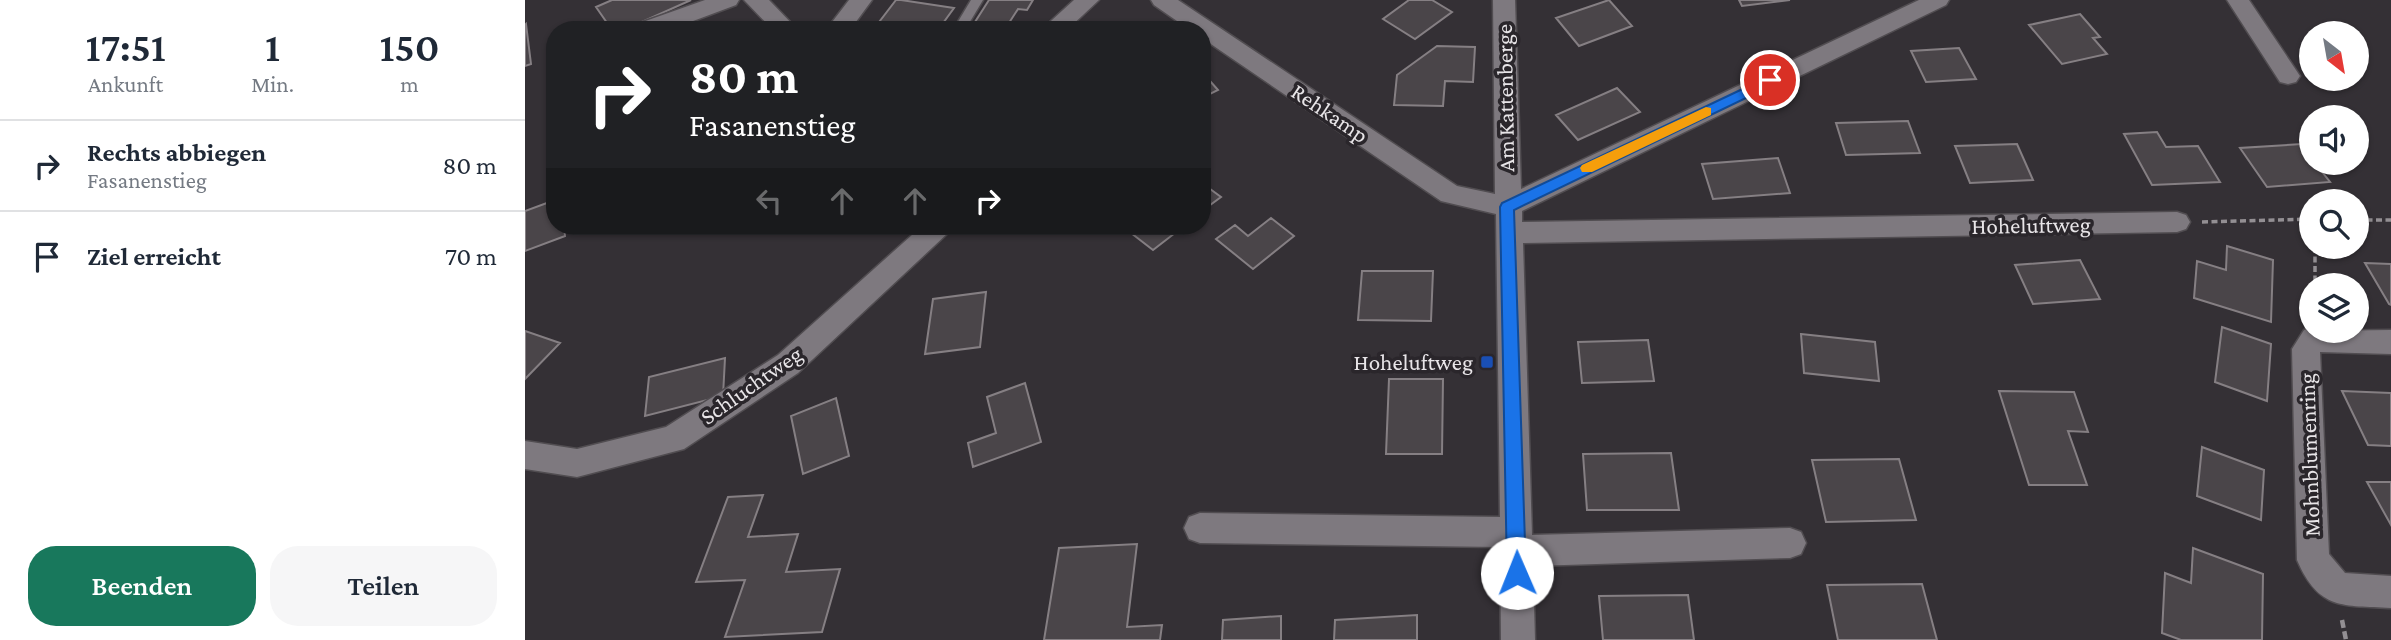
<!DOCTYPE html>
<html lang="de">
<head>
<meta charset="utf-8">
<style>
	body { margin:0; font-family:"Crimson Pro",serif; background:#f6f6f7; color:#1f2937; height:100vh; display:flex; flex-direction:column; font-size:26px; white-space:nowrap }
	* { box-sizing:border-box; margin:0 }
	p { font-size:23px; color:#747a83 }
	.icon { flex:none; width:38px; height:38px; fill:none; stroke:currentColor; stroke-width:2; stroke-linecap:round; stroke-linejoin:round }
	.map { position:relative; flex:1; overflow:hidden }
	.details { display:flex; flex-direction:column; background:#fff; width:525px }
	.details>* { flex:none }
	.hud { position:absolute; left:21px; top:21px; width:665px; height:214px; border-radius:28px; box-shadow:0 2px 5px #0004; background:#202124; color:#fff; overflow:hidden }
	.needle { width:46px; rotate:149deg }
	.controls { position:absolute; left:1774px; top:21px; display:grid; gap:14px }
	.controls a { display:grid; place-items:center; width:70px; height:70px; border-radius:50%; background:#fff; box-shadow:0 2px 5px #0004; font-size:35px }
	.pin { position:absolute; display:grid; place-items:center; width:60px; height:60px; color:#fff; margin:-30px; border:4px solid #fff; border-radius:50%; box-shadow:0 2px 7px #0007 }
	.me { position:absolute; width:77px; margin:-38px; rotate:359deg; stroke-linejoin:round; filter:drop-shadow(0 0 5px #0008) }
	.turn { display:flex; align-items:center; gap:24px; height:147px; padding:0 28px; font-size:32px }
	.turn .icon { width:91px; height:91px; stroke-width:2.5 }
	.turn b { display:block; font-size:49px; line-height:60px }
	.lanes { display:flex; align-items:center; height:66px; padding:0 28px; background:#0003; justify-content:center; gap:35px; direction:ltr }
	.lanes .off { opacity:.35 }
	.eta { display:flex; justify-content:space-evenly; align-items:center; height:119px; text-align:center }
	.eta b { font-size:42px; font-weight:600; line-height:49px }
	.primary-button { display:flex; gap:14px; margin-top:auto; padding:14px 28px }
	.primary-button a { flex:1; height:80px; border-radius:28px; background:#18785c; color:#fff; font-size:28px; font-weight:600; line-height:80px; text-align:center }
	.primary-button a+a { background:#f6f6f7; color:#1f2937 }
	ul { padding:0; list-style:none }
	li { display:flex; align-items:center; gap:21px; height:91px; padding:0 28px; border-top:2px solid #e0e1e3 }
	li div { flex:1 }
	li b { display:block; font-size:26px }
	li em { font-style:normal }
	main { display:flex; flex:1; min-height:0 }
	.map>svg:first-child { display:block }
	.building { fill:#4a4549; stroke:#857f83; stroke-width:2 }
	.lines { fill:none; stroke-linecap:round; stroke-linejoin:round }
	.lane-casing { stroke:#514d51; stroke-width:3 }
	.street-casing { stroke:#514d51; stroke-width:3 }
	.path-far1 { stroke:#938f93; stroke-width:3.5; stroke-dasharray:6 3.5; stroke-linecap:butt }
	.path { stroke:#938f93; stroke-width:4.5; stroke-dasharray:8 3.5; stroke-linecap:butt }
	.lane { fill:#7e797f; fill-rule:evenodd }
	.street { fill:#7e797f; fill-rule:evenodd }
	.route { fill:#1a73e8; stroke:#114b97; stroke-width:2 }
	.slow { fill:#f59e0b }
	.transit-dot { fill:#1a4fb4; stroke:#2a262b; stroke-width:2.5 }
	.labels { text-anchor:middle; stroke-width:7; stroke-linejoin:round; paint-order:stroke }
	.street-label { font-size:23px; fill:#e8e5e8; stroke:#2a262b }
	.poi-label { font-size:23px; fill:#e8e5e8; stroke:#2a262b; text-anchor:end }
</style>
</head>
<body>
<main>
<section class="details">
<div class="eta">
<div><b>17:51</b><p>Ankunft</p></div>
<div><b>1</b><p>Min.</p></div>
<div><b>150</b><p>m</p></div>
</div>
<ul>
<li><svg class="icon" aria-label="right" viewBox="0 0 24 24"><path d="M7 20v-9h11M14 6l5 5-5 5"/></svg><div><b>Rechts abbiegen</b><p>Fasanenstieg</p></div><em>80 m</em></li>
<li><svg class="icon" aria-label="arrive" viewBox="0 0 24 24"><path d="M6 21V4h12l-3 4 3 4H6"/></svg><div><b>Ziel erreicht</b></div><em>70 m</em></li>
</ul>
<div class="primary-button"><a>Beenden</a><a>Teilen</a></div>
</section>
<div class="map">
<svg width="1866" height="640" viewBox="0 0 1866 640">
	<rect width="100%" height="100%" fill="#343035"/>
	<path class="building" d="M87,0H166L99,30H87L71,7Z
		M371,0H376L429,8L413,30H348Z
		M464,0H508L502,10L493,9L482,26L450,22Z
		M884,0H907L927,12L890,39L858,19Z
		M1084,0L1107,26L1054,46L1031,18Z
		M1214,0H1265L1217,6Z
		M1555,14L1575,37L1568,38L1582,54L1537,64L1504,25Z
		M1,24L6,64L0,66V25Z
		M912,46L950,47L948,82L920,81L918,106L869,105L872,75Z
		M1434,48L1451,79L1401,82L1386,51Z
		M677,72L693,90L677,98Z
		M1092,88L1115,112L1053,140L1031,115Z
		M1383,121L1395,153L1321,155L1311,123Z
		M1632,132L1641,147L1673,146L1695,182L1627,185L1599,134Z
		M1492,144L1508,180L1445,183L1430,146Z
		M1777,144L1787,158V163H1790L1805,182L1742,187L1715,148Z
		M1253,158L1265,193L1188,199L1177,164Z
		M677,183L696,197L677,211Z
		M30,200V226H39L40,236L0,251V211Z
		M746,218L769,236L728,269L691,239L710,225L723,236Z
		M597,226H659L628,250Z
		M1702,246L1748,260L1746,322L1669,298L1672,261L1701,270Z
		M1555,260L1575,299L1508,304L1490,265Z
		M1840,263L1866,264V305L1864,304Z
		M837,271H908L906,321L833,320Z
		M461,292L455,347L400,354L408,299Z
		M1697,327L1746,344L1742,401L1690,382Z
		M0,331L35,343L0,379Z
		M1276,334L1350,342L1354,381L1279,373Z
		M1123,340L1129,381L1057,383L1053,342Z
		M200,358L198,396L120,416L124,377Z
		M864,379H918L917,454H861Z
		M500,383L516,442L448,467L443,443L471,433L462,397Z
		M1474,391L1549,392L1563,432L1543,431L1562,485H1504Z
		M1817,391L1866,393V446L1843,445Z
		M311,398L324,456L278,474L266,416Z
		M1677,447L1739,470L1736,520L1672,496Z
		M1146,453L1154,510H1062L1058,454Z
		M1374,459L1391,520L1301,522L1287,460Z
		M1842,482H1866V525Z
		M238,495L223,537L273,534L261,572L315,569L297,632L200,637L220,580L171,582L203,497Z
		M612,544L602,627L637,625L635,640H519L534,548Z
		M1668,548L1738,574L1737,640H1656L1637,633L1640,573L1666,583Z
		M1397,584L1412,640H1313L1302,585Z
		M1163,595L1169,640H1078L1074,596Z
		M892,615V640H809L810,620Z
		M756,616V640H697L698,620Z"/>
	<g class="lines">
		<defs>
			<path id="lane" d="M446,0H458L440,30H428Z"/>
			<path id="street" d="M180,0H214L211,5L144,30H109L112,24Z
				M219,0H244L273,30H248Z
				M324,0H347L325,30H301Z
				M549,0H574L542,30H516Z
				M626,0H653L932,186L970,194L968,0H990L996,189L1394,0H1424L1421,5L997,211V222L1652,212L1661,215L1665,222L1661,229L1652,232L998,243L1007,535L1265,528L1276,532L1281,543L1276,554L1265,558L1008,566L1010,640H976L975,547L675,543L664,539L659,528L664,517L675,513L975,517L971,214L916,201L677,38V30H665L629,5Z
				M1702,0H1724L1775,76L1771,82L1763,84L1755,82Z
				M397,226H427L423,233L273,373L159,449L52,477L0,469V441L52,449L141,427L253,355Z
				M1787,327V331L1866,330V354L1795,352L1804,554L1820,573L1866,576V608C1818,605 1794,611 1772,560L1767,349L1779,330Z"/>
		</defs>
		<use href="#lane" class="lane-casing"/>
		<use href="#street" class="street-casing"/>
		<path class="path-far1" d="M1832,220H1866
			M1677,222L1787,219
			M1790,247V285"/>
		<path class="path" d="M1817,620L1821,640"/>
		<use href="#lane" class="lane"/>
		<use href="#street" class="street"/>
	</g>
	<path class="route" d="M1245,76L1252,80L1250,84L989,210L1001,573L998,579L992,582L985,579L982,573L975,207L977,203Z"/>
	<path class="slow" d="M1181,107L1186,108V115L1067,172H1057L1055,168L1057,165Z"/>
	<rect class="transit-dot" x="955" y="355" width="14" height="14" rx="3.5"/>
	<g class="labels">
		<g class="street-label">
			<text transform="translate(980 98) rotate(-91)" y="8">Am Kattenberge</text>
			<text transform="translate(805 113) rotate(34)" y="8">Rehkamp</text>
			<text transform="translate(1506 225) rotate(-1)" y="8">Hoheluftweg</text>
			<text transform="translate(226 385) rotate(-35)" y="8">Schluchtweg</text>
			<text transform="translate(1784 455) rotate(-92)" y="8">Mohnblumenring</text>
		</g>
		<g class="poi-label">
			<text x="948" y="370">Hoheluftweg</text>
		</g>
	</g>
</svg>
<div class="controls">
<a><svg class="needle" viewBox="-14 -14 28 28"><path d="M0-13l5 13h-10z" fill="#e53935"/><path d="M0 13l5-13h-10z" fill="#747a83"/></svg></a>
<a><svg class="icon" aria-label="sound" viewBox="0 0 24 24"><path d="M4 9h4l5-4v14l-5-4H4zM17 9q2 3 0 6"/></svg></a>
<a><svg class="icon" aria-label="search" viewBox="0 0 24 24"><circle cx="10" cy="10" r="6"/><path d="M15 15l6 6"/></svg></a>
<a><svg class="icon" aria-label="layers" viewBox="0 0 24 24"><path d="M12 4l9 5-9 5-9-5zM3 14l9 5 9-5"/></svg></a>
</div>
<div class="pin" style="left:1245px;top:80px;background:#d93025"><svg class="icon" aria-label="arrive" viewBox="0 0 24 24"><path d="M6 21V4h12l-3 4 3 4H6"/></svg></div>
<svg class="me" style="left:992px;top:573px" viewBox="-20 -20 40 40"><circle r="19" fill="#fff"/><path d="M0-13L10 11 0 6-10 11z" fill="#1a73e8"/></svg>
<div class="hud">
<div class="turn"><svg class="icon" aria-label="right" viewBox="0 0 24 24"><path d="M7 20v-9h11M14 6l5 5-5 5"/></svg><div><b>80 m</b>Fasanenstieg</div></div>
<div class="lanes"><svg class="icon off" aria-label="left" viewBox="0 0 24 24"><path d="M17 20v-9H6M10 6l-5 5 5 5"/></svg><svg class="icon off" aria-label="ahead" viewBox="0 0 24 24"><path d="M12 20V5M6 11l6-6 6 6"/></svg><svg class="icon off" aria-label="ahead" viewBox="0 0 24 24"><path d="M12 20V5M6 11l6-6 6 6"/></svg><svg class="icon" aria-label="right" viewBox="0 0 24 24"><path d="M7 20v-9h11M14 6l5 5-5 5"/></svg></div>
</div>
</div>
</main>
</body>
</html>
